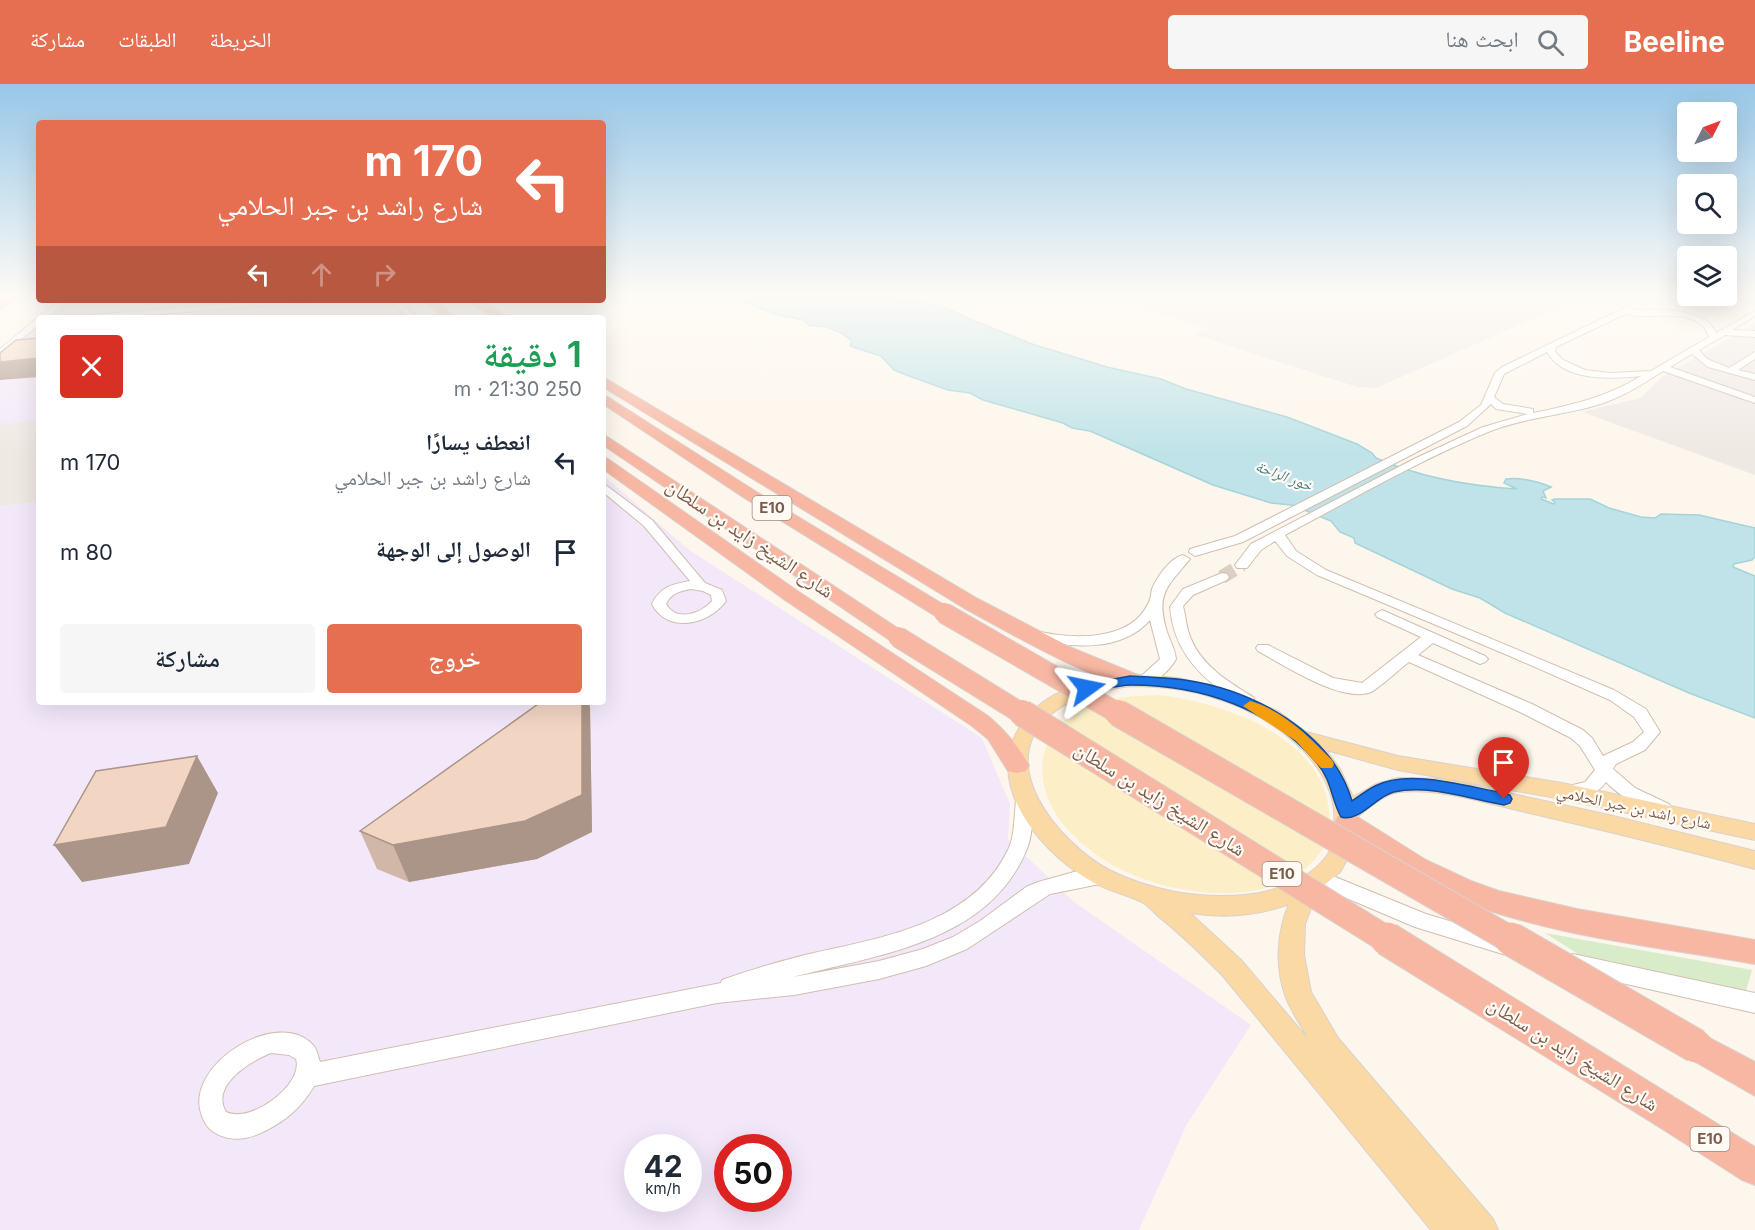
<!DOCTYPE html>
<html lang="ar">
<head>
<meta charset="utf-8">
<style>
	body { margin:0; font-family:Inter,"Noto Naskh Arabic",sans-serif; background:#f6f6f7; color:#1f2937; direction:rtl; height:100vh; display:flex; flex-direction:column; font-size:22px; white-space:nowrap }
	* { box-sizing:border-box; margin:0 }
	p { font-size:20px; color:#747a83 }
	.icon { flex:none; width:33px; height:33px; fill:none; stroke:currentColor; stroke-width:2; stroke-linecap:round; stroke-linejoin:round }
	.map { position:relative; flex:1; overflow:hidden; direction:ltr }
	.sheet { position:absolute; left:36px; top:231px; width:570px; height:390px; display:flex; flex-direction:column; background:#fff; border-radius:6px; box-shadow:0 6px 24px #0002; direction:rtl }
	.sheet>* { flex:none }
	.top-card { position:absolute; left:36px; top:36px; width:570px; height:183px; border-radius:6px; box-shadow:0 6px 24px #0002; direction:rtl; background:#e76f51; color:#fff; overflow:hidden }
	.needle { width:39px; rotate:48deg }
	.controls { position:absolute; left:1677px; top:18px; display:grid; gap:12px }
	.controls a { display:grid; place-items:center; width:60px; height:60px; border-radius:6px; background:#fff; box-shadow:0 6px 24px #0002; font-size:30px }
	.speed { position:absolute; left:624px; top:1050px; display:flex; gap:12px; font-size:30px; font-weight:700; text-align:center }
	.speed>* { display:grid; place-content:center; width:78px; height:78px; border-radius:50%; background:#fff; box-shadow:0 6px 24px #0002; line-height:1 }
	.speed small { font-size:15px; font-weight:400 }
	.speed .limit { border:9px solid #d22; background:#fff; color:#111 }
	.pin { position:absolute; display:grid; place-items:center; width:51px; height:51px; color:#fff; margin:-62px -26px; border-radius:50% 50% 50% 0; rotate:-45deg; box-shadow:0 0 6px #0007 }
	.pin .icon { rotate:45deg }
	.me { position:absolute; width:66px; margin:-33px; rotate:78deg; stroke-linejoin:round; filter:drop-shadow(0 0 4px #0008) }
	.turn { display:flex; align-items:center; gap:21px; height:126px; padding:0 24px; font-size:27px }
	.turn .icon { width:78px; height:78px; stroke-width:2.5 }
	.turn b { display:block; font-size:42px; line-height:51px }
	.lanes { display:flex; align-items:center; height:57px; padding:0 24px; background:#0003; justify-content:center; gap:30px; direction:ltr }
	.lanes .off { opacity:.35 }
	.round { display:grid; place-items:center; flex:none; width:63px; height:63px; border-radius:6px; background:#f6f6f7 }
	.overview { display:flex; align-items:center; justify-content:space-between; height:102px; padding:0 24px }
	h1 { font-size:36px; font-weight:600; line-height:45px; color:#1e9e55 }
	.primary-button { display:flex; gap:12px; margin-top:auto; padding:12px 24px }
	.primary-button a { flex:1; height:69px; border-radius:6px; background:#e76f51; color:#fff; font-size:24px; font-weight:600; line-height:69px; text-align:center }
	.primary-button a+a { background:#f6f6f7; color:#1f2937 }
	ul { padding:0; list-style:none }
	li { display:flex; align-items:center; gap:18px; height:90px; padding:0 24px }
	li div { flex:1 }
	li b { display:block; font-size:22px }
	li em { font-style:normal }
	header { display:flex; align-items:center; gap:36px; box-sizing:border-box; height:84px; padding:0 30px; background:#e76f51; color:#fff }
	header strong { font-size:28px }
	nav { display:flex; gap:33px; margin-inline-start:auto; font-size:21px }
	.search { width:420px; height:54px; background:#f6f6f7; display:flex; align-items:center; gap:15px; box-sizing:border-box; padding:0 21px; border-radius:6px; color:#747a83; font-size:22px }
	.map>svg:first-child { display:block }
	.industrial { fill:#efe9e4 }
	.education { fill:#f3e8fa; fill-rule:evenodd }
	.green { fill:#d8ecc9 }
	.sand { fill:#fcefc7 }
	.water { fill:#bfe3e8; stroke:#a5d3da; stroke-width:1.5 }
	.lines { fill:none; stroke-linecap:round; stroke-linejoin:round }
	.minor-tunnel { stroke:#dcd0c4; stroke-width:14; stroke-dasharray:14 8; stroke-linecap:butt }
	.minor-casing { stroke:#d1beb0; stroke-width:2 }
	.major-casing { stroke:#dad1cd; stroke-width:2 }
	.highway-casing { stroke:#dad1cd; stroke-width:2 }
	.minor { fill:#fff; fill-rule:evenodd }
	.major { fill:#fbd9a5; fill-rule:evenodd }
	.highway { fill:#f7b7a3; fill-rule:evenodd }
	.highway-bridge-far2-casing { stroke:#dad1cd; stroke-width:22; stroke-linecap:butt }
	.highway-bridge-far1-casing { stroke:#dad1cd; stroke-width:28; stroke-linecap:butt }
	.highway-bridge-casing { stroke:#dad1cd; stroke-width:35; stroke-linecap:butt }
	.highway-bridge-far2 { stroke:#f7b7a3; stroke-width:20 }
	.highway-bridge-far1 { stroke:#f7b7a3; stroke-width:26 }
	.highway-bridge { stroke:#f7b7a3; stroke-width:33 }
	.wall { fill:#d1b7a8 }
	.shaded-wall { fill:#aa9588 }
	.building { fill:#f3d5c3; stroke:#aa9588; stroke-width:1.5 }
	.route { fill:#1a73e8; stroke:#114b97; stroke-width:1.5 }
	.slow { fill:#f59e0b }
	.labels { text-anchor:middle; stroke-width:4.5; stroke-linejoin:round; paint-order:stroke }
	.far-water-label { font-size:15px; font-style:italic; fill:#437c86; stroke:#fffaf3 }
	.shield { fill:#fffaf3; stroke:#a28b7f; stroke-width:1.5 }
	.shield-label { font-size:15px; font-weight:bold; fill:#7a5c4d }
	.street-label { font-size:16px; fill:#7a5c4d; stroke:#fffaf3 }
	.near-street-label { font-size:20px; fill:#7a5c4d; stroke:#fffaf3 }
</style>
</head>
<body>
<header>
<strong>Beeline</strong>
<div class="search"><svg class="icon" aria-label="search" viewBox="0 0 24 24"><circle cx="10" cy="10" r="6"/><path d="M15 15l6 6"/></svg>ابحث هنا</div>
<nav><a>الخريطة</a><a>الطبقات</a><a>مشاركة</a></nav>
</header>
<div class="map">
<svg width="1755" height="1146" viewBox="0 0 1755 1146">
	<rect width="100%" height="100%" fill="#fdf6ec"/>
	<path class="industrial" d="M1102,211H1587L1376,304L1357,303L1193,250L1209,245Z
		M64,216H288L75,234H42Z
		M1755,239V391L1582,328L1640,314L1662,293Z
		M39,335V418L0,422V338Z"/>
	<path class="education" d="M297,216H402L423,234H78Z
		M39,237V336L0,340V269Z
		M603,391L689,466L982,654L1010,720L1008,755L1073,817L1251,941L1187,1040L1139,1146H0V422L39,418V618H603ZM638,1064H688V1114H638ZM728,1064H778V1114H728Z"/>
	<path class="green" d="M1545,849L1752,886L1746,907L1578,870Z"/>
	<path class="sand" d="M1158,611C1222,618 1322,652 1329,727C1331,740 1330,755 1322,766C1302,796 1266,808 1232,809C1174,811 1111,791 1071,749C1034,711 1029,655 1079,627C1104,613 1131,612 1158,611Z"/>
	<path class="water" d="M724,211H889L893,214L942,222L965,233L1032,260L1107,283L1161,295L1186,305L1287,333L1357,360L1372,369L1376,374C1419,393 1469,402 1517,405L1504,399L1506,395C1522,393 1536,397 1551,403L1543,407L1546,414L1542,413L1541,415L1554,420L1555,418L1552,416L1555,415H1590L1609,424L1641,433L1655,434L1661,430L1699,431L1755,444V473L1752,476L1734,480L1733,483L1755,492V634L1689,609L1505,529L1480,514L1452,505L1355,459L1354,454L1340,448L1331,437L1292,421L1271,419L1213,401L1090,347L1072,344L1063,339L983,316L970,309L948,306L909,292L894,286L881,272L850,262L852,257C841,247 824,240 810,242L804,236L778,231Z"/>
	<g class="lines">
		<path class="minor-tunnel" d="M1222,493L1242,481"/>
		<defs>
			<path id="minor" d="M1651,211H1661L1632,226C1654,225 1707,223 1716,249L1755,227V232L1732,246L1755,247V253L1725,251L1699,266L1707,275L1729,284L1755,268V275L1738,286L1755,290V296L1708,283L1692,270L1670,283L1755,313V319L1663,287C1641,301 1620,315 1594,322C1561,331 1525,334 1493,346C1421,375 1353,415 1285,451L1296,467L1326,486L1614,606L1646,625L1660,648L1645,666L1616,680L1613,685L1635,704L1669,720L1672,725L1669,730C1653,734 1617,710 1606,698C1597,711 1579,716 1565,711L1562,707L1565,703L1585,698L1595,686L1580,662L1571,654L1520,628L1409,578C1397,587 1385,599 1373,607C1345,622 1282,580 1258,567L1256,564L1258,561H1268L1333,594L1362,599L1421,553L1377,533L1375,530L1382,526L1485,572L1488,575L1485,578L1480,580L1433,559L1418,571L1532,620L1583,646L1592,654L1603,672L1633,658L1644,648L1634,633L1610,616L1512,573L1317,491L1287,472L1275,457L1261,466L1247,484H1237L1235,481L1251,460L1414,375L1483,343L1528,330L1496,325L1491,320L1467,342L1243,458L1195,472L1189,468L1190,465L1235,452L1459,338L1481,321L1495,289L1502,283ZM1625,230C1648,238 1698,219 1709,253L1651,287L1610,289L1585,286L1563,276L1555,268L1556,263ZM1547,268C1564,298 1611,295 1641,292C1607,313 1572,321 1533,329V325L1503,320L1494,313L1504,290Z
				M1736,211H1746L1755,215V220Z
				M59,216H68L47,234H39V241L0,272V265Z
				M281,216H315L311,218L109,234H74L78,232Z
				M391,216H399L417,234H408Z
				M603,399L652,436L705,499L722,506L726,517C709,541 667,550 652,520C660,503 673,500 690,497L644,442L603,408ZM691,505L703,507L711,511L712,517C701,530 676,538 666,520C671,509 680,507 691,505Z
				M1183,471L1190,475C1168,502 1155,509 1167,548C1170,557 1175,565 1176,575C1170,586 1157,598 1145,601L1137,596L1160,575L1150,536C1121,569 1069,564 1031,554L1029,551L1036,547C1071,555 1131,559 1149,518C1151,514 1151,509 1152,505C1157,493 1170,474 1183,471Z
				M1222,489L1227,490L1229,493L1227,496L1193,511L1183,522C1186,533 1186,544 1191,555C1202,582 1229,598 1253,613L1255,617L1247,622C1238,620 1230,613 1223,608C1193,586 1173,561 1170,523L1183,505Z
				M1025,711L1031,712L1034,717C1032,733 1033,752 1026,767C988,858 878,871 793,893L879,877L923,865L953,853L980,837L1026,803L1038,798L1074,788L1103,785L1110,788L1113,793L1110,798L1050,810L967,865L926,882L879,895L794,911L717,919L314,1002C300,1026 282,1040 256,1051C241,1057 225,1056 212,1047C207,1043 204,1038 202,1032C182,982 278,922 313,961C317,965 318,973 320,978L721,899L722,896C750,886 777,878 805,871C878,854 971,842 1008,766C1015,752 1014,733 1016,717L1019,712ZM271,969L289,971L296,975C304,1001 250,1040 226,1028C210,1001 251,977 271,969Z
				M1318,786L1426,830L1513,856L1516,862L1513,868L1506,871L1415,843L1311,799L1308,794L1311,789Z
				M1573,870L1755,909V929L1573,888L1565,885L1562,879L1565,873Z"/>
			<path id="major" d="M1130,590L1177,594L1231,606L1279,628L1306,648L1398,672L1562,699L1755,740V756L1562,715L1398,686L1326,666L1340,685L1353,713L1376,700L1398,694L1444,695L1609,731L1755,767V785C1677,764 1599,745 1521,727C1481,718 1440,704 1400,708C1383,710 1369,724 1357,733L1352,767L1340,788L1318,806L1305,840L1304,871L1311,908L1338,954L1493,1135L1498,1146H1431L1223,892C1202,871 1182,851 1159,833C1154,828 1147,821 1142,818C1125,810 1107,807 1091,797C1045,771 989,709 1015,652C1036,607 1085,597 1130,590ZM1130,602C1159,602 1188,605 1215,614C1265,629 1327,670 1334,726C1335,739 1335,758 1328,770C1311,796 1274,808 1245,811C1199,815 1151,807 1109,786C1059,759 989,677 1054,628C1077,611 1102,606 1130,602ZM1289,820C1277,848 1275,881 1285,911C1290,926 1301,941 1309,956L1241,876L1190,829C1223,834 1258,832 1289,820Z"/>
			<path id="highway" d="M9,211H21L0,226V218Z
				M424,216H436L456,234H443Z
				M470,216H481L509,234H495L471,219Z
				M603,293L978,515L1072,564L1138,591L1141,596L1138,601C1110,608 994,540 964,524L603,303Z
				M603,310L755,407L951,525L954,529L951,533H937L743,413L603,320Z
				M603,350L905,549L908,553L905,557H891L603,361Z
				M603,373L608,375L799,508L988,632C1005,646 1018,662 1029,681L1026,687L1017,689L1008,687L988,655L972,642L785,516L603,385Z
				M1347,730L1356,732L1426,776L1471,797L1499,807L1577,825L1755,856V880C1654,862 1547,852 1452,813C1411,796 1374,771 1338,746L1334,739L1338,732Z
				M1696,947L1755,978V1012L1685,972L1680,962L1685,952Z
				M1665,1010L1677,1015L1755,1063V1101L1742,1096L1653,1039L1648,1027L1653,1015Z"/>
		</defs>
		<use href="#minor" class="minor-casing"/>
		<use href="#major" class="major-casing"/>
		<use href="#highway" class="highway-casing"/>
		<use href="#minor" class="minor"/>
		<use href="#major" class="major"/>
		<use href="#highway" class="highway"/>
		<defs>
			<path id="highway-bridge-far2" d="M944,529L1121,631
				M898,553L1024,631"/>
			<path id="highway-bridge-far1" d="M1022,629L1389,857
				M1118,629L1513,857"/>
			<path id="highway-bridge" d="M1387,855L1665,1027
				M1511,855L1696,962"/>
		</defs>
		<use href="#highway-bridge-far2" class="highway-bridge-far2-casing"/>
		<use href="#highway-bridge-far1" class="highway-bridge-far1-casing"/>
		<use href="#highway-bridge" class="highway-bridge-casing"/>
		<use href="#highway-bridge-far2" class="highway-bridge-far2"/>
		<use href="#highway-bridge-far1" class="highway-bridge-far1"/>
		<use href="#highway-bridge" class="highway-bridge"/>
	</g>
	<path class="wall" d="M541,618H589L590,624L592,748L537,775L409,798L377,785L360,747Z"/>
	<path class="shaded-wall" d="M39,274V293L0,296V278Z
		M582,618H589L590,624L592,748L537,775L409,798L393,761Z
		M197,672L218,709L189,780L82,798L54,761Z"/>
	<path class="building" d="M39,254V274L0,278V269L16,256Z
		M541,618H582V711L525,737L393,761L360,747Z
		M197,672L166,743L54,761L96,687Z"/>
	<linearGradient id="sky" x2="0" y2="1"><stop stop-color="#97c7e8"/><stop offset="0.57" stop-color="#fefbf6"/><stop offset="1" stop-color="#fefbf6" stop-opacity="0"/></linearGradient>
	<rect width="1755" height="371" fill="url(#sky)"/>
	<path class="route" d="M1130,592C1148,593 1167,593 1185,596C1253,606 1332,648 1352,717C1359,712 1367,706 1375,702C1409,684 1468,703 1504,709L1510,711L1512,715L1510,719L1504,721C1470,715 1428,700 1394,708C1376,712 1359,739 1341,733C1331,715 1332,697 1317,679C1272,625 1201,601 1132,601C1117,601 1101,606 1087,609L1079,604L1087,600Z"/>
	<path class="slow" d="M1250,617C1283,626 1309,653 1332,676L1334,680L1332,684H1321L1296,657L1243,622Z"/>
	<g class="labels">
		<g class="far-water-label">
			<text transform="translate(1284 392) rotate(21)" y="5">خور الراحة</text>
		</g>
		<g class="shield">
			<rect x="752.5" y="412" width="39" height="24" rx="4.5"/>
			<rect x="1262.5" y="778" width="39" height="24" rx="4.5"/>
			<rect x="1690.5" y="1043" width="39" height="24" rx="4.5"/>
		</g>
		<g class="shield-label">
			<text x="772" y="429">E10</text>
			<text x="1282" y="795">E10</text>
			<text x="1710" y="1060">E10</text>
		</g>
		<g class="street-label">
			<text transform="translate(1634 723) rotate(12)" y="6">شارع راشد بن جبر الحلامي</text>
		</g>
		<g class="near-street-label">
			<text transform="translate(750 454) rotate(34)" y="7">شارع الشيخ زايد بن سلطان</text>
			<text transform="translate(1160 715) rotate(32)" y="7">شارع الشيخ زايد بن سلطان</text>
			<text transform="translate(1573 970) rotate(32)" y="7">شارع الشيخ زايد بن سلطان</text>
		</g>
	</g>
</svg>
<div class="controls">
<a><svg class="needle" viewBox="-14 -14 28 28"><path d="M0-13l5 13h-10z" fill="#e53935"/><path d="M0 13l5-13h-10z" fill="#747a83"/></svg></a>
<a><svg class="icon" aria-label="search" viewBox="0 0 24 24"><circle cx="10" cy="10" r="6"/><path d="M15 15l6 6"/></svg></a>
<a><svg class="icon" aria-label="layers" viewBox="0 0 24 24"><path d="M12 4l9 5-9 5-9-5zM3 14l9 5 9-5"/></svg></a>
</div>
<div class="speed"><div>42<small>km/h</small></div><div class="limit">50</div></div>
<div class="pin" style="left:1504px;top:715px;background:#d93025"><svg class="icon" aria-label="arrive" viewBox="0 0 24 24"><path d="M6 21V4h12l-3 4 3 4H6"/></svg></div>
<svg class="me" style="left:1087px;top:604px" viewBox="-20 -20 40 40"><path d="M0-17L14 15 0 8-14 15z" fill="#1a73e8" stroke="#fff" stroke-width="4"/></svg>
<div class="top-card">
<div class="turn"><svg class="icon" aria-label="left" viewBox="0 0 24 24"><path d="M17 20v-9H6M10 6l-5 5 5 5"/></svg><div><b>170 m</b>شارع راشد بن جبر الحلامي</div></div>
<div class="lanes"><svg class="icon" aria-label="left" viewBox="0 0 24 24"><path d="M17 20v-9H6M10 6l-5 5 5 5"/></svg><svg class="icon off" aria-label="ahead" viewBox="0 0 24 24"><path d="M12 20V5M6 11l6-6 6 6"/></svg><svg class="icon off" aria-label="right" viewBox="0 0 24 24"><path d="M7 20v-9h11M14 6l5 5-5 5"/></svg></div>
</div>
<section class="sheet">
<div class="overview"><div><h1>1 دقيقة</h1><p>250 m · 21:30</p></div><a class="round" style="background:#d93025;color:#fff"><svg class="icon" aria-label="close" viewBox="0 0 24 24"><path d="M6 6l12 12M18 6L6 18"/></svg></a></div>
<ul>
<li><svg class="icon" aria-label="left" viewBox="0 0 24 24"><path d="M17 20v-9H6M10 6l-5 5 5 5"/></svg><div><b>انعطف يسارًا</b><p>شارع راشد بن جبر الحلامي</p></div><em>170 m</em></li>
<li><svg class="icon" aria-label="arrive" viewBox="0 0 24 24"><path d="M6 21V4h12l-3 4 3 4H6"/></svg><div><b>الوصول إلى الوجهة</b></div><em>80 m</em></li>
</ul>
<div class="primary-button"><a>خروج</a><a>مشاركة</a></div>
</section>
</div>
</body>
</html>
